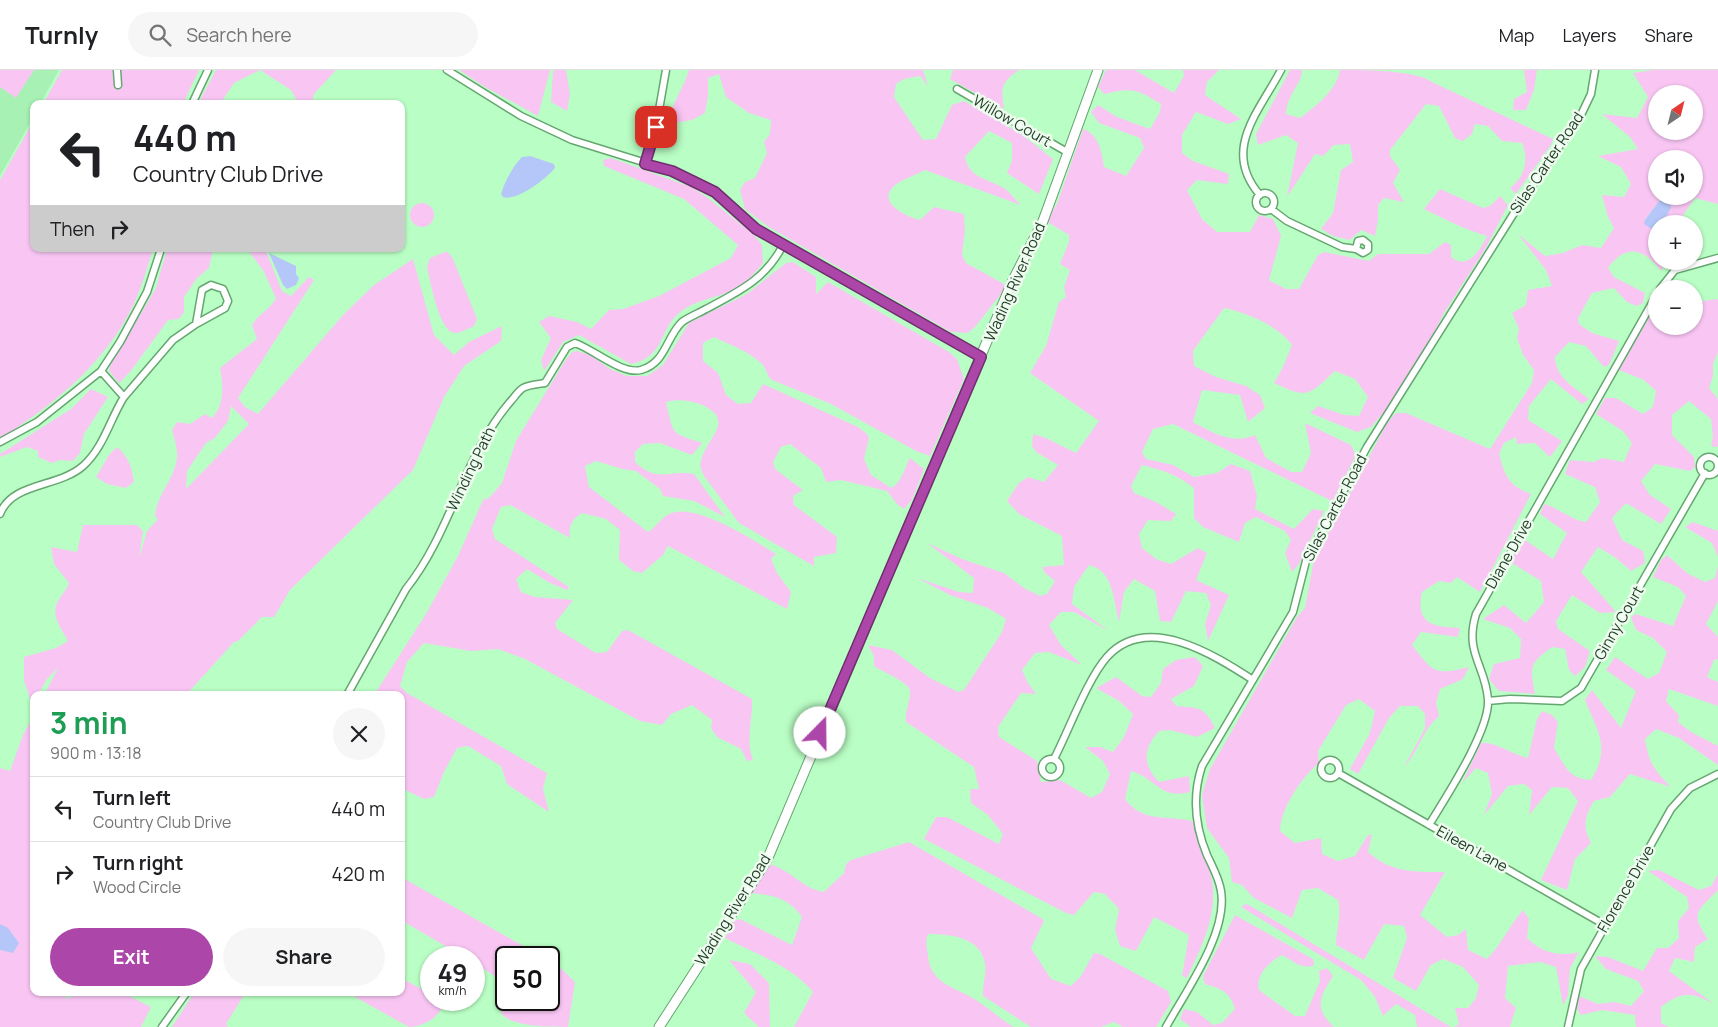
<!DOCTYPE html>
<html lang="en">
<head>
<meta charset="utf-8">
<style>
	body { margin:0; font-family:Manrope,sans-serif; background:#f6f6f6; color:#202124; height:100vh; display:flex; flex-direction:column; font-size:19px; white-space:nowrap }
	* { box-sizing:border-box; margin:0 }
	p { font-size:16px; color:#757577 }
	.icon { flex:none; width:28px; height:28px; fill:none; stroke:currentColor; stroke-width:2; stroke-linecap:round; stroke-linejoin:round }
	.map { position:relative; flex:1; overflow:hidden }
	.side { position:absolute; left:30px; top:621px; width:375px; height:305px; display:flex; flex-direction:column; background:#fff; border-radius:10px; box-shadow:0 1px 4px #0004 }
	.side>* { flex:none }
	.top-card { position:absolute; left:30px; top:30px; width:375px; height:152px; border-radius:10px; box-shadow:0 1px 4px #0004; background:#fff; color:#202124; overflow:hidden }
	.needle { width:32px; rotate:35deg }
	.tools { position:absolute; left:1648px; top:15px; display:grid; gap:10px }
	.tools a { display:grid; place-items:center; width:55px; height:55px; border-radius:50%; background:#fff; box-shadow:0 1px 4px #0004; font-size:25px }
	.speed { position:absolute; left:420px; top:876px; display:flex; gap:10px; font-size:25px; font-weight:700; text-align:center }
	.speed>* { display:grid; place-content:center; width:65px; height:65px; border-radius:50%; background:#fff; box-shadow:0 1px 4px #0004; line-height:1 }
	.speed small { font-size:12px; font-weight:400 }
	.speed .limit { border:2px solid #111; border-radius:8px; background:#fff; color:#111 }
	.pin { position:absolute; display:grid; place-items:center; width:42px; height:42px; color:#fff; margin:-21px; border-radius:10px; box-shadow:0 2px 8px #0006 }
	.me { position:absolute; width:55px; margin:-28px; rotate:22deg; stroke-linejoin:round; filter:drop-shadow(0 0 4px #0008) }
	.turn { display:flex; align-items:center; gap:18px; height:105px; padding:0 20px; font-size:22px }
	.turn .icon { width:65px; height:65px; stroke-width:2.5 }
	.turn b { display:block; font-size:35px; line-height:42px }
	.then { display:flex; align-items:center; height:48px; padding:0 20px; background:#0003; gap:10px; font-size:19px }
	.round { display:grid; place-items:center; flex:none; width:52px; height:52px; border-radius:26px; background:#f6f6f6 }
	.overview { display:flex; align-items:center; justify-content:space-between; height:85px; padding:0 20px }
	h1 { font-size:30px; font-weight:700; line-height:38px; color:#1e9e55 }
	.action { display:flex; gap:10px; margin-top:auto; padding:10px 20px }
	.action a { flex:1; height:58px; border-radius:30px; background:#ad46a9; color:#fff; font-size:20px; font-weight:700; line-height:58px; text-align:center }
	.action a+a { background:#f6f6f6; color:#202124 }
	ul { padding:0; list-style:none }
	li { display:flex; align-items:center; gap:15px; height:65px; padding:0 20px; border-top:1px solid #e0e0e0 }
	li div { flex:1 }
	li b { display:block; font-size:19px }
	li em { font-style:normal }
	header { display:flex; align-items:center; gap:30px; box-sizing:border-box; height:70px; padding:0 25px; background:#fff; border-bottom:1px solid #e0e0e0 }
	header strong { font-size:24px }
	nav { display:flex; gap:28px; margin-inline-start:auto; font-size:18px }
	.search { width:350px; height:45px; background:#f6f6f6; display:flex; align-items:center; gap:12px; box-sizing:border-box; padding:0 18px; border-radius:28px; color:#757577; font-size:19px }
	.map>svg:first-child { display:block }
	.built { fill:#a7f1b4 }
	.green { fill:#f9c6f4; fill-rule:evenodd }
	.water { fill:#b5c7f8 }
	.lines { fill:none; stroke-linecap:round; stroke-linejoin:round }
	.street-casing { stroke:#65a671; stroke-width:9 }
	.secondary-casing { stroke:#65a671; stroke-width:11 }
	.street { stroke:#fff; stroke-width:6 }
	.secondary { stroke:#fff; stroke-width:9 }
	.route-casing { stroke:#702e6e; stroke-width:12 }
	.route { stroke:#ad46a9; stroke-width:9 }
	.labels { text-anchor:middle; stroke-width:5; stroke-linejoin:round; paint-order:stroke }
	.street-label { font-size:15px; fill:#1f3a24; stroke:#eefbef }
</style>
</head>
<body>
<header>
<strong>Turnly</strong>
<div class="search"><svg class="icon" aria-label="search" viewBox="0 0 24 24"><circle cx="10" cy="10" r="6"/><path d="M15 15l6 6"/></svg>Search here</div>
<nav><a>Map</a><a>Layers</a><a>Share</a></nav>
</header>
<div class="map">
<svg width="1718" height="957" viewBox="0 0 1718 957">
	<rect width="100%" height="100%" fill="#b9fec4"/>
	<path class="built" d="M0,0H59L40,34H34V46L0,106Z"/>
	<path class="green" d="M0,0H34L16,28L0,17Z
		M62,0H199L183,34H43Z
		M216,0H336L314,24L312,34H299L291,20L260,0L234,13L220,34H198Z
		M459,0H550L538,46L485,17Z
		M553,0H566L570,24L567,41L551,32Z
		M689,0H923L928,16L920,6L904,9L896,14L894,27L923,70L936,69L952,35L964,31L1021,64L1053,89L1039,124L1007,103L1012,91V73L989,61L965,87C969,108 988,109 1004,118C1010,122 1015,130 1021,135L925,100C916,105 900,110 893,117C877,134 908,147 920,150L934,137L964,144L965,161L962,185L966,193L1004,214V220L975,257L968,263L951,262L769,157L745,139L740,120L745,112L755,108L767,83L764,72L770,64L771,50L749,43L726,27L719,4L708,8V26L705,43L692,50L674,53L669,47C674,30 684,17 689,0Z
		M953,0H1019C1000,13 1001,18 1004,39L950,9Z
		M1106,0H1135L1174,23L1184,6L1183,0H1219L1207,12L1205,25L1241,49L1228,54L1196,42L1182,65V83L1193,91L1229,104L1228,114L1197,110L1187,120L1202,149L1217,162H1250L1259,145L1273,149L1281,166L1269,210L1286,219H1299L1318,185L1324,182L1369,191L1378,184H1429L1445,172L1451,175V187C1468,201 1480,180 1487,166C1466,160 1444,149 1424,139L1440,119L1483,138L1490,136L1500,126L1508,135L1486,178L1444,243L1408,314L1371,357L1357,362L1310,343L1318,336L1344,345L1359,346L1368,327L1355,309L1335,301C1308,326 1308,329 1274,313L1283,297L1292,275C1277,255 1248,243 1224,238L1193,281L1194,296L1216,307L1246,316L1260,325L1265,338L1248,352L1240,325L1202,320L1193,352C1213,363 1233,375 1255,365L1266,388L1291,402H1302L1311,383L1305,353L1351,375L1356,385L1334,428L1332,431L1173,354L1153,359L1142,382L1146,389L1173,395L1194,407L1217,403L1231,394L1250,401L1257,426L1255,439L1294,459L1313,439L1324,441L1299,494L1292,502L1285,483L1291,470L1285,461L1256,447L1245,453L1239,472L1203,457L1194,448V418C1178,405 1162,400 1142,395L1131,416L1134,423L1156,432L1176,444L1171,451L1148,450L1139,464L1142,478L1156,489L1171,494L1198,478L1207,483L1196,510L1229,525L1208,571L1205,554L1211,535L1206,523L1186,521L1171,552L1160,551L1155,521L1134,509L1124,522L1119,552C1113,530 1114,501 1089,495L1074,517L1072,534L1109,561L1074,542H1061L1049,555L1061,575L1082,595L1049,582L1035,583L1022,600L1028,613L1036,624L1021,623L998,657L999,667L1037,691L1041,712L1060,710L1091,728L1102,722L1110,704L1103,691L1085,677H1100L1113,682L1124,667L1133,644L1119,631L1096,618L1116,607L1142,626L1151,627L1161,613L1163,599L1176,590L1195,587L1203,596L1194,616L1171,629L1176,636C1199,638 1204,636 1215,658L1197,667L1170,660L1159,661C1142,680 1143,695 1159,712L1189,706L1190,722C1160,730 1156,708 1131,701L1125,729C1143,753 1166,745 1192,751C1198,768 1211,799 1213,817C1215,851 1201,878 1187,908L1182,906L1189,865L1154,847L1136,881L1120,876L1115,860L1119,839L1105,824L1094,822L1074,845L1066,843L924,769L936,747H947L999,774L1003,764L988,745L971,733L970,719H979L974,697L906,652C905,639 911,629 910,621C909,612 881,601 874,596V586L868,575L892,580L930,608L958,622L964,620L1002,562L1006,549L988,538L950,525L917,508L959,522L973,523L974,508L927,473L962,489L1004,503L1024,518L1040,526L1047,524L1055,511L1045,503L1042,497L1064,495L1062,466L1019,444L1007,431L1019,413L1028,407L1044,412L1058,395L1036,382L1032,376L1033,364L1046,368L1076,383L1099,351L1030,303L1046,276L1059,232L1066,227L1064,217L1070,200L1060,194L1069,172V165L1049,153L1047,150L1057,134L1083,59C1099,64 1102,83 1104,97L1126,106L1144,78L1140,68L1099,53L1091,42L1098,35L1117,47L1150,59L1160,42L1161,34C1137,19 1132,17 1104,24L1098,17Z
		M1290,0H1302C1302,15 1287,23 1286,44L1300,48C1316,36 1337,20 1340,0C1364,0 1416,0 1432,12L1553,69L1551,75L1516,124L1510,118C1525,107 1529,90 1522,73L1502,71L1488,56L1475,54L1472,64L1463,71L1455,68L1439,36L1426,34L1390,80V86L1400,100L1393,113L1404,132L1384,128L1378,135V150L1375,166L1361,160L1350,170L1333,166L1321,159L1333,143L1341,100L1353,92L1350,74L1334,75L1323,86L1315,84L1287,127L1298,73L1286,65L1258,75L1256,64Z
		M1524,0H1537L1534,20L1526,40H1513L1514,29L1527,22Z
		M1653,0H1718V134L1695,128L1677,154H1662L1671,137L1672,126H1694V89H1656V126H1663L1645,150L1656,162V191H1666L1661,201C1644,178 1626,173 1608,198L1614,207L1645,223L1643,233L1637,236L1627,232L1614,218L1592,223L1578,248L1579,254L1592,263L1619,271L1609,295L1604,297L1586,276L1569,272L1555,287C1556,308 1574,317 1589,329L1582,334L1551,309L1529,336L1528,350L1562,371L1550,387L1535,373L1517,374L1516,367L1504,373L1499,384C1505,406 1509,416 1531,424L1480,522L1457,507L1451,513L1439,511L1422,522C1415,554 1433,557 1460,558L1458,567L1421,562L1412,575C1433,602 1434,606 1469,597L1463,609L1440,619L1436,633L1439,646C1423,659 1418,682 1404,697L1425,658V644L1418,636H1400L1389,648L1358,704L1350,699L1370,663L1375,641L1359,629L1346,635L1318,681L1319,693C1301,708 1281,738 1280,761L1295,773L1321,768L1322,784L1338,791L1355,786L1368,765H1372L1368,782C1392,803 1414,802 1445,802L1420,845L1447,867L1458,865L1466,859L1468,880L1487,889C1502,874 1509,856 1523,840L1529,849L1527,868C1543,883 1558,887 1579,882L1570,898L1568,926L1563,935L1556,897L1540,892L1508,896L1505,928L1516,938L1510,957H1454L1459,954L1455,938H1468L1476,928L1479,915L1463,897L1443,889L1431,895L1416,921L1393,908L1407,868L1404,856L1384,854L1364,890L1336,875C1336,859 1342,846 1338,830L1318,818L1302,820L1292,848L1254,828L1242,815L1232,812L1229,788L1207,758L1202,725L1210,699L1297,547L1305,538L1314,490L1387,353L1396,343H1406L1490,379L1532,313L1534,300L1523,285L1517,268L1519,259L1512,243L1526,235L1528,220L1552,216L1546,200L1518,164L1545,186L1563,183L1582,175L1601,178L1614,158L1608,147L1602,125L1624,127L1631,114L1621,97L1598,86L1638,79L1630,67L1602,44L1637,48L1648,27L1633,3ZM1656,24H1694V61H1656Z
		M34,50V179H153C149,192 145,206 140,219C116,284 57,334 0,368V110Z
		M611,88L691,117L708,128L754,165L762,175L763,193C754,204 744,216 731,221C713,229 694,230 679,243C658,261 665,287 631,294L579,265L563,272L544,301L541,290L551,268L539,252L549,246L577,252L591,259L609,240L623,239L659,226L731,188L738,175L684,129L604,96L603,90Z
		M410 145a12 12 0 1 1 24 0a12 12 0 1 1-24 0Z
		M167,179H213L209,198L197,208L184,227V242L179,249L168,250L130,302L119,313L109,301L110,296L156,218Z
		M247,179H265L282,221L291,226L309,207L314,210L238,328L245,337L258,344L343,245L374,215L413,189L434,265L454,285L469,272L502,256L501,271L464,296L444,327L413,400L290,520L274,547H262L238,571L234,572L186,625H44L58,598L47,609L38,625H34L32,634L24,611V587L56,578L68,571C62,560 51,546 57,533C61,525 66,521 69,513L54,494L51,477L77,482L83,455H137L143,461L139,489L147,461L158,449L155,446C157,424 175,409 177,387C178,379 174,368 172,360L177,352L190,354L205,344L212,348C225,334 223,316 220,298L257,269L252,255C259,243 270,240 276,228L263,200ZM231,336L249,354L186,419L187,401L206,373L215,368L228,351Z
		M445,182H448L453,189L477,249L474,256C469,258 461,263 456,263C439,264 430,210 427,197L430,188Z
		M793,192L816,207V224L828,212L949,282L957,289L964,309L930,386L916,381L831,334L772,310C766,305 767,298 761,293C748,281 730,275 714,267L703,273V291L718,303L726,325L738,334L751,333L763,314L858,357L867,364L869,368L864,389L871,405L891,418C901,414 905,397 910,388L924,399L912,430L904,439L897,434L887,421L841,410L826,412L821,398L790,374L781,377L773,392L775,399L803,420L793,426L794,435L837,467L836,483L814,487V496L739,453L704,406C702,401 699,396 701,391C706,368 738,350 700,334C688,330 677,329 666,332C674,365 669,362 702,373L692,385L660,373L643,374L635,382V392C659,414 668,399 694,404L725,447L694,431L663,426L660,419L636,401L622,399L596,391L585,396L589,417L648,462C656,457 661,448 669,444C694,431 754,470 776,484L771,489L777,503L791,522L787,539L668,476L663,485L642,503L633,501L619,490L620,460L606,449L582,443C572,449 568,456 570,468L510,435L501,437L492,459L495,469L569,517L567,520L550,513L527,499L516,509L521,522L535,527L573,530L555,553L557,559L596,583L607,582L622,561L628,560L752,629C753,650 745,670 753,690L747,691L741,679L717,667L711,658L712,650L692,635L671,644L662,655L640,651L525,589L498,579L471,581L424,573L407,592L400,616L407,623L547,703L543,719L549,742L507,714L501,696L468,676L457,678L444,702L434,727L424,729L401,718V625H374L426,544L458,486L483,430L489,428L502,413L516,371L565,291L572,282L577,281L590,285L610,299L627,306H647L663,295L689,253L747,224L786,193Z
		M1718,229V282L1713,294V306L1709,318L1718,329V377L1711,376L1713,366L1711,349L1689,331L1672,345V365L1694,387L1695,397L1690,401L1655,394L1641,411L1650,425L1671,439L1661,454L1626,433L1612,448L1622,470L1643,481L1645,493L1631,501L1616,488L1598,477L1581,502L1616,542L1600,543L1572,525L1556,551L1558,559L1590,581L1585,597L1575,606L1569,600L1565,579L1552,577C1529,594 1530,596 1535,624L1499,621L1489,609L1494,594L1520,588L1521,569L1510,558L1483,549L1504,535L1526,553L1544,532L1541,511L1510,492L1520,474L1525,470L1553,489L1567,463L1540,444L1544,434C1559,438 1571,450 1586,452L1600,432L1595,417L1565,404L1570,390L1594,392L1602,388L1624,392L1632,373L1623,361L1596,344L1605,328H1616L1643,344L1653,337L1656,321L1644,310L1619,300L1656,235V256H1694V232Z
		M91,319L108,327L84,364L80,383L73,391L60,390L52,393L38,387V381L27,377L0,387V384L71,339Z
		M117,377C128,386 132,397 134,412L126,418L107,414L96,407L109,385Z
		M1693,452L1718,461V487L1712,473L1685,457Z
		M1667,485L1687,503L1705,512L1715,508L1718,496V531L1706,554L1718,567V589L1714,590L1707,607L1718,612V636L1669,619L1666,631L1679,645L1678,652L1691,662L1718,676V695L1679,668L1656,659L1645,669C1649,693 1654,700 1671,717L1630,704L1610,727L1594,731C1585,746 1582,757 1591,773L1575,789L1567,820L1541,810L1578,731L1568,718L1552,717L1529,745L1532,720L1524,714L1508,716L1484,745L1492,724L1488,703L1476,698L1462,713L1481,673C1494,671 1513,685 1528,688L1537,649L1542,641L1552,645L1558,652L1554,678C1565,695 1568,709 1591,710C1611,678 1598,662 1585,630L1592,620L1621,658L1636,621L1606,600L1615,587L1648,609L1659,603L1667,582L1653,568L1636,560L1631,547L1636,544L1673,556L1686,526L1678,517L1653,507L1661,490Z
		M34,645V922L71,923L64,929L84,923H123L151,937L141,957H0V698L10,701L23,665Z
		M909,772L1041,848L1044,851L1031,878L1051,909L1071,916L1081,906L1094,883L1100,884L1168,921L1171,932L1156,957H1123L1114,952L1101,957H1031L983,926C982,916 987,903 985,894C981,867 950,864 928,864C925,871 927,878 928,886C931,915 956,917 976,930C989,938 1000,949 1014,957H794L813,922C792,896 754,883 725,868L733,851L740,849L792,875L802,847C789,828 773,825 751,823L768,794C789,798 803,819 824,822L844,803L846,794L851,790Z
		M1659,800L1699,820L1711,816L1718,804V820C1698,841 1689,842 1708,869L1695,877L1694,892L1675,888L1669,901L1714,934C1691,922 1682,921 1661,937V953L1669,957H1636L1635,945L1602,940L1581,945L1577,939L1579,926L1598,934L1615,932L1631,936L1644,921L1638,911L1606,899L1595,886L1608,887L1643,901L1657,878H1668L1679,868L1678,851L1689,838L1687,827L1648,801Z
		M401,807L543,887H549L575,912L568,957C548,957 511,957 501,943L506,927V930H549V888H506V913L474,893V888L464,887L401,850Z
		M1245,834L1249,835L1451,957H1417L1415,945L1396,934L1383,946L1375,927L1361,910L1241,837Z
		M1235,845L1313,889L1314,895L1309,897L1299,895L1282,885C1270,891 1255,905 1259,920L1295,946H1305L1320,911L1319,901L1327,898L1333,906C1320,927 1313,938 1334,957H1191L1180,949L1184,939L1197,942L1213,955L1222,953L1235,939C1230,922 1222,919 1205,914L1203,906Z
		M729,890L750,894L769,913L770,957H759L744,943L756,922Z
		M401,908L431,924V930H443C444,946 423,957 409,957L348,923L401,922Z
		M194,923H244V925L226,954L228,957H172Z"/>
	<path class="water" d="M530,86L554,94L555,98C546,109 516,132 503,127L501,124C505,111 513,96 522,87Z
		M1663,126H1672L1671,138L1662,154H1656V162L1644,154L1645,150Z
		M269,183L296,196V204L299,208L296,215L287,219L283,215Z
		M0,854L8,858L19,873L13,883L0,880Z"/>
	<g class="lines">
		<defs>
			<path id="street" d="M117,0L118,15
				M447,0L521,46L572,70L672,101L695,111L715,122L756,159L981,287
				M957,19L1067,82
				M192,34L208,0
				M645,94L656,57L666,0
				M1256 132a9 9 0 1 1 18 0a9 9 0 1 1-18 0Z
				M1260,125C1221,80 1259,42 1281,0
				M1271,139L1287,151L1342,177L1356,179L1363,183L1368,180V174L1363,170L1358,171L1356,179
				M1660,219L1675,200L1718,188
				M101,301L124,327L173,270L196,254L225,238L228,231L223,219L211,215L202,220L196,254
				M0,372L37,352L101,301L120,272L147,222L161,179
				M1700 396a9 9 0 1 1 18 0a9 9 0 1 1-18 0Z
				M0,444C12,412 58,418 83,396C104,377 110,349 124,327
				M347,625L406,519C451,463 463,387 510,332C514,328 518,321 523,318C528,315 539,314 545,313L567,277L575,273C593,279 622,305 641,300C666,293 666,267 682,252C689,247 699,243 706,239C738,222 766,209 783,175
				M1488,631L1510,629L1562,631L1581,618L1705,403
				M1042 698a9 9 0 1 1 18 0a9 9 0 1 1-18 0Z
				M1054,689C1068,662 1088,608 1107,587C1147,542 1214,585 1253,610
				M1321 699a9 9 0 1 1 18 0a9 9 0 1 1-18 0Z
				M1338,703L1605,855
				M1429,755C1446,727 1490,660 1488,630C1486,596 1464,583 1476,544L1656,226
				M162,957L187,922
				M1166,957C1186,921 1228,863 1221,821C1219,808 1212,796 1207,785C1195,756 1192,726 1202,696L1293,542L1306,491L1367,377L1521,132L1581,45L1591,24L1595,0
				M1568,957L1581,899L1671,739L1690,718L1718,704"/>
			<path id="secondary" d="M659,957L767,790L1013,210L1043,151L1098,0"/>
		</defs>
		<use href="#street" class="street-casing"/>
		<use href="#secondary" class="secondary-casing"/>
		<use href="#street" class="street"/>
		<use href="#secondary" class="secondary"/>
	</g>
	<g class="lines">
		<defs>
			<path id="route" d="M656,57L645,94L672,101L715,122L756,159L981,287L820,663"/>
		</defs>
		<use href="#route" class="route-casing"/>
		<use href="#route" class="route"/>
	</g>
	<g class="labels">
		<g class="street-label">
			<text transform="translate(1012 51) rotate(30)" y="5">Willow Court</text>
			<text transform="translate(1547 93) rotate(-56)" y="5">Silas Carter Road</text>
			<text transform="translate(1015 212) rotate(-66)" y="5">Wading River Road</text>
			<text transform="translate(471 399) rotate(-64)" y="5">Winding Path</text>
			<text transform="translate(1335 438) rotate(-62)" y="5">Silas Carter Road</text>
			<text transform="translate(1509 484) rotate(-60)" y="5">Diane Drive</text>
			<text transform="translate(1619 553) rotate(-60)" y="5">Ginny Court</text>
			<text transform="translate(1472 779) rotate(29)" y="5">Eileen Lane</text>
			<text transform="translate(1626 819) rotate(-60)" y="5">Florence Drive</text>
			<text transform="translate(733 840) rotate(-58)" y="5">Wading River Road</text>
		</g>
	</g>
</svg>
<div class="tools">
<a><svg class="needle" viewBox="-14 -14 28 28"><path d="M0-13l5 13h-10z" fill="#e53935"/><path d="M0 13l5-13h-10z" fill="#757577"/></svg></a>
<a><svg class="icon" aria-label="sound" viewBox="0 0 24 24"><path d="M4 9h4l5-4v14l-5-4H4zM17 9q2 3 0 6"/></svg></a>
<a>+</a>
<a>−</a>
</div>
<div class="speed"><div>49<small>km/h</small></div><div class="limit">50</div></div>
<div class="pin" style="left:656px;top:57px;background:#d93025"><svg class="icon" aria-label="arrive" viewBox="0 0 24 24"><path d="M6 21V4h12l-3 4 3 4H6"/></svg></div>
<svg class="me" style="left:820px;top:663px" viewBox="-20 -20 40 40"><circle r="19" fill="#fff"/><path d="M0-13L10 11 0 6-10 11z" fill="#ad46a9"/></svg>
<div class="top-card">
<div class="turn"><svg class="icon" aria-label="left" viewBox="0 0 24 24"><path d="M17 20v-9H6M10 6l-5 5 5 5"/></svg><div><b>440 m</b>Country Club Drive</div></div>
<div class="then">Then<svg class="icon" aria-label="right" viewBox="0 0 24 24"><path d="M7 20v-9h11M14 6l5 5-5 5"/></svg></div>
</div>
<section class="side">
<div class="overview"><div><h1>3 min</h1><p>900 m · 13:18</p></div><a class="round"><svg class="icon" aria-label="close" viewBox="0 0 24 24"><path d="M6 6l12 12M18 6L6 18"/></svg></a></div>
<ul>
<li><svg class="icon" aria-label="left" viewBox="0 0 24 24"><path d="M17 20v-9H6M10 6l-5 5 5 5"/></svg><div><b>Turn left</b><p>Country Club Drive</p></div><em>440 m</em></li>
<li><svg class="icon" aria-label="right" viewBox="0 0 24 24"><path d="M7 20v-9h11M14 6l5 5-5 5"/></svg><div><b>Turn right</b><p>Wood Circle</p></div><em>420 m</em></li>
</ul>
<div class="action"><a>Exit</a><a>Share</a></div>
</section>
</div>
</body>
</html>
